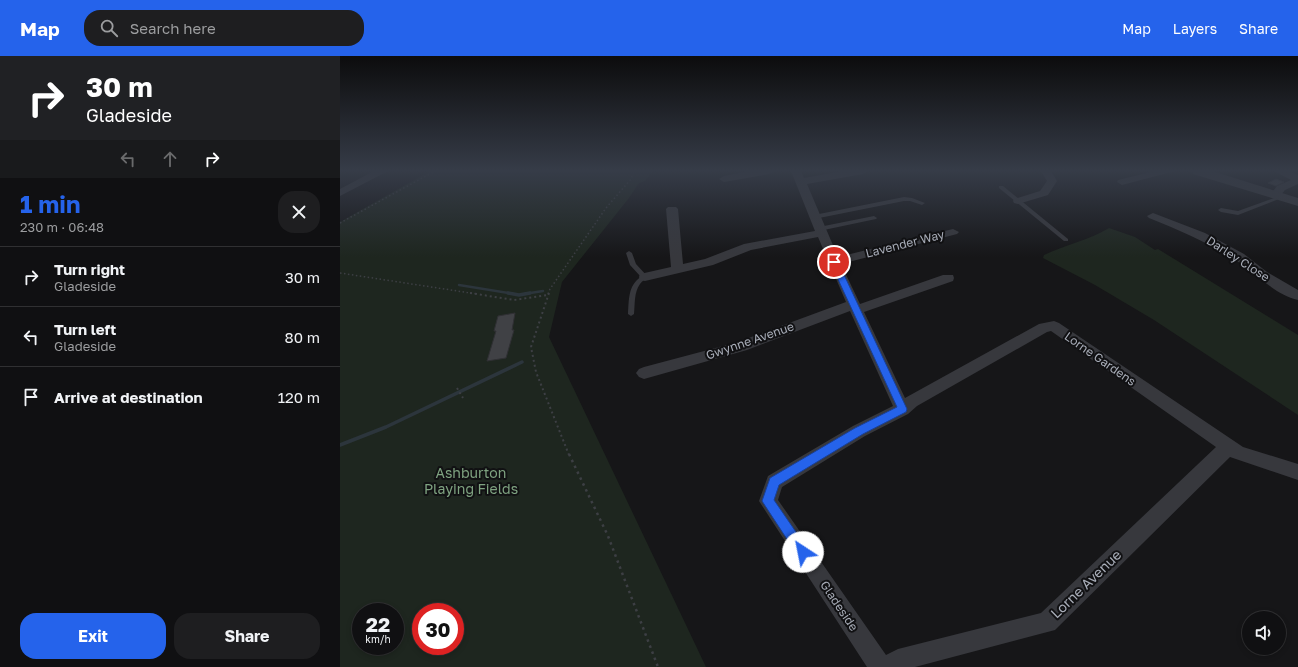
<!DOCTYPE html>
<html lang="en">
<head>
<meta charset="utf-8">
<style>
	body { margin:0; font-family:"Golos Text",sans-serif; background:#1e1e20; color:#f1f3f6; height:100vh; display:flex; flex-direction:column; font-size:15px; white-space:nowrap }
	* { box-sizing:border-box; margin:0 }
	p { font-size:13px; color:#9c9d9f }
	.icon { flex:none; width:22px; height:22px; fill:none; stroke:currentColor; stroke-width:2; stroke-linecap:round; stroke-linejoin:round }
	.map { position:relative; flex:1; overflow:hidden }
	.panel { display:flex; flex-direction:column; background:#101012; width:340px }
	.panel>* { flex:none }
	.top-card { background:#202124; color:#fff; overflow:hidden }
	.controls { position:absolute; left:902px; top:555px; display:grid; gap:8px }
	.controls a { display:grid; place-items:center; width:44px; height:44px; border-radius:50%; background:#101012; box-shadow:0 2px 6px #0003,0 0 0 1px #303032; font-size:20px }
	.speed { position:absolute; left:12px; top:547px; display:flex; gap:8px; font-size:20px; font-weight:700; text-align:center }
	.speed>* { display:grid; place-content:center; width:52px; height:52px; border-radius:50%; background:#101012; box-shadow:0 2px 6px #0003,0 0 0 1px #303032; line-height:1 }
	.speed small { font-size:10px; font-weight:400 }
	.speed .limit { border:6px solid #d22; background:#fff; color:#111 }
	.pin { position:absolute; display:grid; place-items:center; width:34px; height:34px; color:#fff; margin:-17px; border:2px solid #fff; border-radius:50%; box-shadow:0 1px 4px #0007 }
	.me { position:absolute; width:44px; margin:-22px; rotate:326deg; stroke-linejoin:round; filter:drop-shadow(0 0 3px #0008) }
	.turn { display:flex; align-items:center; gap:14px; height:84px; padding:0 20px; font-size:18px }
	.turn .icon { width:52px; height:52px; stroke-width:2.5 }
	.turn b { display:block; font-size:28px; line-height:34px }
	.lanes { display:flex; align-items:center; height:38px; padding:0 20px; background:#0003; justify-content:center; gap:20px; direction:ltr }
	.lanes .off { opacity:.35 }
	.round { display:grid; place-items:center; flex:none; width:42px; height:42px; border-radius:16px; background:#1e1e20 }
	.summary { display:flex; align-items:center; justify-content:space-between; height:68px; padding:0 20px }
	h1 { font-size:24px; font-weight:700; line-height:30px; color:#2563eb }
	.cta { display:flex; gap:8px; margin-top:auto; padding:8px 20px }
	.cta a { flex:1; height:46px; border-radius:16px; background:#2563eb; color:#fff; font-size:16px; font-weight:700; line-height:46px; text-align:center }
	.cta a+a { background:#1e1e20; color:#f1f3f6 }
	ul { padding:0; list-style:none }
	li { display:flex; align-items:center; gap:12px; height:60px; padding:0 20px; border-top:1px solid #303032 }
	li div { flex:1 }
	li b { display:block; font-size:15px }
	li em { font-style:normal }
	header { display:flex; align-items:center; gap:24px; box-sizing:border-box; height:56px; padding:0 20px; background:#2563eb; color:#fff }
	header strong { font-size:19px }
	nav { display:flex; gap:22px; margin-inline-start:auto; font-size:14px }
	.search { width:280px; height:36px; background:#1e1e20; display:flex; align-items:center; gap:10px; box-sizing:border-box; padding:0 14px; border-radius:16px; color:#9c9d9f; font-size:15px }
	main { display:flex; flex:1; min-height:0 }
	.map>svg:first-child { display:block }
	.green { fill:#1e261f; fill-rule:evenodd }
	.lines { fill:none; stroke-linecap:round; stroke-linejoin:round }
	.stream-far1 { stroke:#2c353c; stroke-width:2.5 }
	.stream { stroke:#2c353c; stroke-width:3.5 }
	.building { fill:#404145; stroke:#303034 }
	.path-far2 { stroke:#3d3f44; stroke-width:1.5; stroke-dasharray:1.5 2.5; stroke-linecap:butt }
	.path-far1 { stroke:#3d3f44; stroke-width:2; stroke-dasharray:2 3; stroke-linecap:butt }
	.path { stroke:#3d3f44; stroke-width:2.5; stroke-dasharray:2.5 4; stroke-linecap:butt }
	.service { fill:#37383d; fill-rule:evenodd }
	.minor { fill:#37383d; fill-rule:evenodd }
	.tertiary { fill:#37383d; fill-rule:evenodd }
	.route { fill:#2563eb; stroke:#184099 }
	.labels { text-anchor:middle; stroke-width:4; stroke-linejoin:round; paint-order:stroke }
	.street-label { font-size:12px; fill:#a8adb8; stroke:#111113 }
	.near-park-label { font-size:14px; fill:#7fa381; stroke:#111113 }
	.near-street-label { font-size:14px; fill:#a8adb8; stroke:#111113 }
</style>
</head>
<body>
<header>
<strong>Map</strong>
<div class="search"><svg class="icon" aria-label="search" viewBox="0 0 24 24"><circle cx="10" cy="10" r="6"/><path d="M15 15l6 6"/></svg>Search here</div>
<nav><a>Map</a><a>Layers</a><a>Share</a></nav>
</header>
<main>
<section class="panel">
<div class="top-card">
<div class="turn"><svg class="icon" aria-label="right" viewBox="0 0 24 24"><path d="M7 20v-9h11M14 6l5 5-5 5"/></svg><div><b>30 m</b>Gladeside</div></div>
<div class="lanes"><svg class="icon off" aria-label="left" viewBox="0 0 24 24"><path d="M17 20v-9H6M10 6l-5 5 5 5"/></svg><svg class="icon off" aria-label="ahead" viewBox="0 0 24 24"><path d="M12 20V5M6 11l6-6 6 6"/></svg><svg class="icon" aria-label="right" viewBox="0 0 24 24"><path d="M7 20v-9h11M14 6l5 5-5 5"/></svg></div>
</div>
<div class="summary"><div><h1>1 min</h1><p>230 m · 06:48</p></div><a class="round"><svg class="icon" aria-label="close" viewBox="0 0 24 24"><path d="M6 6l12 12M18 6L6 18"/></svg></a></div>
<ul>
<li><svg class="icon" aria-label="right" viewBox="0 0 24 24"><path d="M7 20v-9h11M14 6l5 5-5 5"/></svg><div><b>Turn right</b><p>Gladeside</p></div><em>30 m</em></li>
<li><svg class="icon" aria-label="left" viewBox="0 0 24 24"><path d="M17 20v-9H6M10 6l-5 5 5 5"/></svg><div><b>Turn left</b><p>Gladeside</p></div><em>80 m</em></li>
<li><svg class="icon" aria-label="arrive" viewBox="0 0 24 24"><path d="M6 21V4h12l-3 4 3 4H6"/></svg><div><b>Arrive at destination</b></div><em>120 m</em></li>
</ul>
<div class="cta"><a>Exit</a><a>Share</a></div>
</section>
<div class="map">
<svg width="958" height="611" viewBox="0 0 958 611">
	<rect width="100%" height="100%" fill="#161618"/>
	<path class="green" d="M90,115H313L305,125L299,127L289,142L222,226L209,281L366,611H0V166ZM21,556H55V590H21ZM81,556H115V590H81Z
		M769,172L795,181L815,194L818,193L958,279V359L814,264L755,229L703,202L704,199C725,189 749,184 769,172Z"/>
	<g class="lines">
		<path class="stream-far1" d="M119,229L174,238
			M184,238L203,235"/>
		<path class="stream" d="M168,237L179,239L190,237
			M0,389L46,371L182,306"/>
	</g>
	<path class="building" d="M936,123L944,126L936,130L928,127Z
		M175,257L172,274H174L166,302L147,305L156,275H154L158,260Z"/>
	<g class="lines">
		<path class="path-far2" d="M0,167L95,115
			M0,217L137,238
			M208,238L210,233L266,152L291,123L294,115"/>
		<path class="path-far1" d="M130,237L174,244L207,239
			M209,237L191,291L196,316L229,399
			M117,332L123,342"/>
		<path class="path" d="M229,398L268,480L318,611"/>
		<path class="service" d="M659,130H663L728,183V185H724L659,132Z
			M940,140L944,141L898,159L881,156L878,154L881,152L898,155Z
			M564,141L572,142L585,147L582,149L570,145H564L474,163L471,161L474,159Z
			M534,160L537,162L536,163L479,175L476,173L479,171Z
			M289,195L292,197L296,208L308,221C305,223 302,225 300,228C294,236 295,248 294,258L291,260L288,258C289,244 288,229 301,221L290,209L286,197Z"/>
		<path class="minor" d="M34,115H48L0,140V133Z
			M409,115H434L429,118L384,126L379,123L384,120Z
			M451,115H461L464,122L503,115H528L523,118L467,128L498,201L613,173L619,176L617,178L501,208L520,248L603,219H613L614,222L613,225L524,256L565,342L699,268L714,265L719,267L903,391L958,408V424L890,401L715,574L575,611H527L419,445L428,420L513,370L553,350L510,255L407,294L304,323L299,321L296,317L299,313L304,311L398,286L506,246L478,181L411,194L373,209L305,225L300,224L299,221L300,218L331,211L326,153L328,151H336L338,153L343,208L365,203L404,188L475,175ZM711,275L876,391L701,557L558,593L546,599L438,444L442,431L525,380L568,358L577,350L707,276Z
			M701,115H711L717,125L708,139L678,148L674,147L673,145L674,143L700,135L707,125Z
			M815,115H835L782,129L777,126L778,124Z
			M934,115H949L958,119V128L945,134L939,141H931L930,139L937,130L951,124Z
			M813,157L865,177L904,198L927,216L958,234V244C933,238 915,216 894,203C867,186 839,174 809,162L807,160Z"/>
		<path class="tertiary" d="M851,115H872L958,142V150L853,118Z"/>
	</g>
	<linearGradient id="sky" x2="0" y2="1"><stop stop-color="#0c0c0d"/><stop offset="0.57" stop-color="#363c48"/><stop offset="1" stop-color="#363c48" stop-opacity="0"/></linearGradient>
	<rect width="958" height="201" fill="url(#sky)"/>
	<path class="route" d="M491,204L498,206L567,353L566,356L523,378L439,429L434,444L467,492L469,496L467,500L463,502L458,500L422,445L430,422L515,372L557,351L490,206Z"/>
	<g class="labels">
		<g class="street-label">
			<text transform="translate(565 188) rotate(-14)" y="4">Lavender Way</text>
			<text transform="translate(898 203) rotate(33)" y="4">Darley Close</text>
			<text transform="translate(410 285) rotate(-19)" y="4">Gwynne Avenue</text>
			<text transform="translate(760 303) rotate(35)" y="4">Lorne Gardens</text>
			<text transform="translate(499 550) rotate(56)" y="4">Gladeside</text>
		</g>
		<g class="near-park-label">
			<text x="131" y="422">Ashburton<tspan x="131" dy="16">Playing Fields</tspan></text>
		</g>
		<g class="near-street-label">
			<text transform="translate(746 528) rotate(-44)" y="5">Lorne Avenue</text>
		</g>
	</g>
</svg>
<div class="controls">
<a><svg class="icon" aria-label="sound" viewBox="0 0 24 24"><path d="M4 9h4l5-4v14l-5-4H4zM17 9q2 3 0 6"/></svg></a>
</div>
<div class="speed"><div>22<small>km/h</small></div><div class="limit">30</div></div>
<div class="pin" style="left:494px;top:206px;background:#d93025"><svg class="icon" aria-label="arrive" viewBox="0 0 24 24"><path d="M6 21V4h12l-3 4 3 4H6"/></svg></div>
<svg class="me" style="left:463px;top:496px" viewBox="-20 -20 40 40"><circle r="19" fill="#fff"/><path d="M0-13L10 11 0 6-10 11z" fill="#2563eb"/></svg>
</div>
</main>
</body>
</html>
